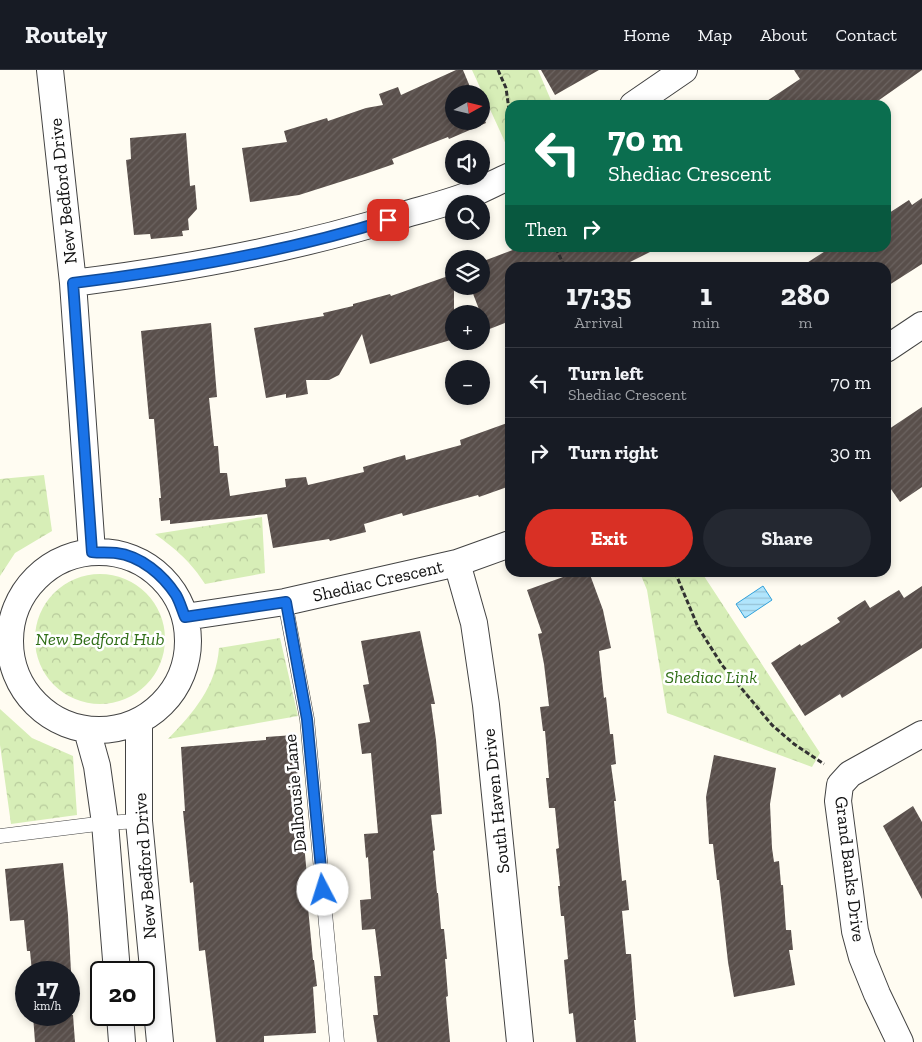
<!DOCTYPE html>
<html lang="en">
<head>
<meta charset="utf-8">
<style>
	body { margin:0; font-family:"Zilla Slab",serif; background:#242831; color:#f1f3f6; height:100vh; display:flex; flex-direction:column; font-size:19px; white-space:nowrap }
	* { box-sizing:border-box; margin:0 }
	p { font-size:16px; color:#9ea1a6 }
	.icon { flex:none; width:28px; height:28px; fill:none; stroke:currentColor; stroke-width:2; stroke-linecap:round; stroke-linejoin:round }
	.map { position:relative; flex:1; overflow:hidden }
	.details { position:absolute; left:505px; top:192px; width:386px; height:315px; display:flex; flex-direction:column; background:#171b24; border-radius:15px; box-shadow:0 2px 8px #0003 }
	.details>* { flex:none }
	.banner { position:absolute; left:505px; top:30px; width:386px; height:152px; border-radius:15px; box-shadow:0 2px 8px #0003; background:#0b6e4f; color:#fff; overflow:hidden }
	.needle { width:32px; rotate:82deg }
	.tools { position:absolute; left:445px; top:15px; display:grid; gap:10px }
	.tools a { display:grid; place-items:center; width:45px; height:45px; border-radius:50%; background:#171b24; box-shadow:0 2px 8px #0003; font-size:25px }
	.speed { position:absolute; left:15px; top:891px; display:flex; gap:10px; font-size:25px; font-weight:700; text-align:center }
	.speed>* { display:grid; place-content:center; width:65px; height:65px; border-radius:50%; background:#171b24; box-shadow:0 2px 8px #0003; line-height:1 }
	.speed small { font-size:12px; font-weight:400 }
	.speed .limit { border:2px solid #111; border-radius:8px; background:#fff; color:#111 }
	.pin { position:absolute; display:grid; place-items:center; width:42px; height:42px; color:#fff; margin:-21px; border-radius:10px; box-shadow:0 2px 8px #0006 }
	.me { position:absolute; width:55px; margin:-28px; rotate:355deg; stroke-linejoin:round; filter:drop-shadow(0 0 4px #0008) }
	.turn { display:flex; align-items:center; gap:18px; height:105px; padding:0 20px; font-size:22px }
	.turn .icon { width:65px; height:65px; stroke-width:2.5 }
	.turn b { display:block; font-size:35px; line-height:42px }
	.then { display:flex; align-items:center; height:48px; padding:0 20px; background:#0003; gap:10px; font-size:19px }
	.eta { display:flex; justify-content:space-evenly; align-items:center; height:85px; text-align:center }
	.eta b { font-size:30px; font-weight:700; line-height:35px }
	.button { display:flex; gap:10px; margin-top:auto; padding:10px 20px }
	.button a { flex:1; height:58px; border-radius:30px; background:#d93025; color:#fff; font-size:20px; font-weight:700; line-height:58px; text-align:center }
	.button a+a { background:#242831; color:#f1f3f6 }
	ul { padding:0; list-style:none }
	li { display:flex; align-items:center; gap:15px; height:70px; padding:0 20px; border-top:1px solid #363941 }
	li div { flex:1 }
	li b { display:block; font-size:19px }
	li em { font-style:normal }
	header { display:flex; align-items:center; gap:30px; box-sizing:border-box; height:70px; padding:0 25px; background:#171b24; border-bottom:1px solid #363941 }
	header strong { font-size:24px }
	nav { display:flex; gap:28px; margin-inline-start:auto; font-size:18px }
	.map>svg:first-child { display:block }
	.park { fill:url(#park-crowns) }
	.water { fill:url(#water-rules); stroke:#31a1da }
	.building { fill:url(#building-hatch) }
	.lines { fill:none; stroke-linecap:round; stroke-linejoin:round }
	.lane-casing { stroke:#434343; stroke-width:15 }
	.street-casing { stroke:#434343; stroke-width:28 }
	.path { stroke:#323232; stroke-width:3; stroke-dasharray:5 2.5; stroke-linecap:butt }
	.lane { stroke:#fff; stroke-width:14 }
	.street { stroke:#fff; stroke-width:26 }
	.route-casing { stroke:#114b97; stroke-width:12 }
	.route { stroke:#1a73e8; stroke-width:9 }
	.labels { text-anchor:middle; stroke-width:5; stroke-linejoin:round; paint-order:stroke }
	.street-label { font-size:18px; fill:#101010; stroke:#fff }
	.park-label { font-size:18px; font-style:italic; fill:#306f18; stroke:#fff }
</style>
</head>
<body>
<header>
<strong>Routely</strong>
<nav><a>Home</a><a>Map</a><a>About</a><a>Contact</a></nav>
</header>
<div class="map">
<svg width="922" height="972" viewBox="0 0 922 972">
	<defs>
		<pattern id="park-crowns" width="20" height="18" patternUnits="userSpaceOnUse" patternTransform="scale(1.25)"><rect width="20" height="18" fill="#d7eeb7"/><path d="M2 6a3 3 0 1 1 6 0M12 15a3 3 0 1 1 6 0" fill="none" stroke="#b8cb9c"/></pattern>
		<pattern id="water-rules" width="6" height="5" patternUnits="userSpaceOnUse" patternTransform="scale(1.25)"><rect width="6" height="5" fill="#b1e5fc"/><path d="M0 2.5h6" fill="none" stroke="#97c3d7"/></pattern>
		<pattern id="building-hatch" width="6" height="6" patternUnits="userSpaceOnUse" patternTransform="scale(1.25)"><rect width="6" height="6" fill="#594f4b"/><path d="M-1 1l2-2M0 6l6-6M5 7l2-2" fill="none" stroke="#6c6461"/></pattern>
	</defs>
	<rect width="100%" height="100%" fill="#fffcf2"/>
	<path class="park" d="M472,0H538L553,35H510V83Z
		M44,405L52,461L15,483L0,506V409Z
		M262,447L265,503L205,514C191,492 177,480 155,464Z
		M640,503H702L820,683L812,697L667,643L647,520Z
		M35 569a65 65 0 1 1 130 0a65 65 0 1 1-130 0Z
		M280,568L298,646L168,669C194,642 216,617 219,578Z
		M0,639L32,668L73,686L77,745L11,754L0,675Z"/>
	<path class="water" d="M763,516L772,530L745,548L736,534Z"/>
	<path class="building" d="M456,0H463L473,24H454V51H481V41L486,53L449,69L448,67L392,89L394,94L362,105L299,125L250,132L242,78L287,72L284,61L327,48L328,51L366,38L383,35L379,24L398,17L401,25Z
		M541,0H599L555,25Z
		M794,0H922L872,35H761L800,9Z
		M186,63L190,116L195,115L197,139L188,149L189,160L182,161L183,166L151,169L150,164L134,165L126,90L131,89L130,68Z
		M922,128V194L886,217V198H799L830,178H886V145L909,130L912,135Z
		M518,178H658L618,198H510V251L487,260L470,216H481V192Z
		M454,204V269L370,294L362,264L339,305L329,310H306L308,324L286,328V324L266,328L254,258L324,246L323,243L353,236V234L390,224L391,226Z
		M211,253L217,327L209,328L214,376H218L220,403H227L230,426L286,417L285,409L306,407L308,415L364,402L363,397L405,385L406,390L461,375L460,370L510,352V416L479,427L478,425L403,446L402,443L364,454L366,462L330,471L329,469L273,478L267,444L170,454V450L161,451L159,428H161L154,349H149L141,261Z
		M922,337V417L900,432L886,412V361Z
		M577,502H589L603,540L611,578L599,581L604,628L606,627L610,664H613L616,694L611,695L616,731H614L622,811L626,810L629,840L622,841L626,884H631L636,950H634L636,972H576L573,943L569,944L564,890L568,889L564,846H561L558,816H560L556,779L559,778L555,738H549L546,708H549L545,661H543L540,637L549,636L544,594L538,564L542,563L527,520Z
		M922,516V578L842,628L840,624L805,646L771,593L800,574L801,576L840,552L837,548L865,530L870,538L899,520L904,528Z
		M420,561L435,634H431L436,670L442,744L431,745L435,780L433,781L437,823H438L441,859H444L447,889H445L448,926L446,927L450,972H377L373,945H378L374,906H381L375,859L362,860L360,830L371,829L368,787L366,788L364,764L378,763L371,683L362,684L358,654L370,652L363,615L369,614L361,571Z
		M294,665L307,806H305L313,890H314L317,916L313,917L316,963L264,966V972H216L205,880L199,881L193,812L190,813L183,741H185L181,677L266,670V667Z
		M714,685L776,698L770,734L772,778L774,792L779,791L781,815H783L786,860H791L793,880H789L795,915L734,927L728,892L719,810H717L713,774H709L706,727Z
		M913,736L922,752V829L883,756Z
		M63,793L68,845L71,902H32L30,881H27L24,850L10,851L5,799Z
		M33,945H73L75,972H35Z"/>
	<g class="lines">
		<defs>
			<path id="lane" d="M285,532L307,649L337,972
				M0,766L105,753L139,751"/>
			<path id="street" d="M50,0L73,213L92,482
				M633,35L684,0
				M73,213C185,199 296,179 403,145C427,138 453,132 476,122C487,117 499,111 510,106
				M886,279L922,255
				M10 571a89 89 0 1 1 178 0a89 89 0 1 1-178 0Z
				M457,493L474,553L486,635L520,972
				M185,547L285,532L457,493L510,474
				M139,651V751L160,972
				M87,660L97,696L105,753L117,902
				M120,945L122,972
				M900,972L877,924L862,887L855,861L838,731L840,715L850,704L922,664"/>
		</defs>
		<use href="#lane" class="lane-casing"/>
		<use href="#street" class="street-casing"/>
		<path class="path" d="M498,0L506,18L510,47
			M556,178L565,198
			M675,502L698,557L722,595L772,655L794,674L824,694"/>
		<use href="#lane" class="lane"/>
		<use href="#street" class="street"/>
	</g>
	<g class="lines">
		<defs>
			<path id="route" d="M323,820L307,649L286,532L185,547C182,540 180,532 176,525C163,505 141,486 116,483C108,482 100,483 92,482L73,213C180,200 286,182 388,150"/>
		</defs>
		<use href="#route" class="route-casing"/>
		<use href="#route" class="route"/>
	</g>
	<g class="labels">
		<g class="street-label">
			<text transform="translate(63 121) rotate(-96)" y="6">New Bedford Drive</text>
			<text transform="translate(378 511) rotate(-13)" y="6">Shediac Crescent</text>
			<text transform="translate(295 723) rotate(-95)" y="6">Dalhousie Lane</text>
			<text transform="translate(496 731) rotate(-96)" y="6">South Haven Drive</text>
			<text transform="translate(145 796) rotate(-94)" y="6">New Bedford Drive</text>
			<text transform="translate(850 799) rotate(83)" y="6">Grand Banks Drive</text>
		</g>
		<g class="park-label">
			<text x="100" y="575">New Bedford Hub</text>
			<text x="711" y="613">Shediac Link</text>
		</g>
	</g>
</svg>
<div class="tools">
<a><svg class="needle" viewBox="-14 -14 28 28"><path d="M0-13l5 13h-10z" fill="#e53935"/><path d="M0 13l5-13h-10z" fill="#9ea1a6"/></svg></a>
<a><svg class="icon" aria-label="sound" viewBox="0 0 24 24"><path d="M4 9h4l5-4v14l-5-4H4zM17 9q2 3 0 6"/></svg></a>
<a><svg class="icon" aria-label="search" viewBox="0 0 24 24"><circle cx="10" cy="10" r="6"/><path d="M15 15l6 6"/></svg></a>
<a><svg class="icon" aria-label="layers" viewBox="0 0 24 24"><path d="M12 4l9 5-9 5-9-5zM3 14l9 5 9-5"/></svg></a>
<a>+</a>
<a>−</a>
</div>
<div class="speed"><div>17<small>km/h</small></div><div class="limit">20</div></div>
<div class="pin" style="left:388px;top:150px;background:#d93025"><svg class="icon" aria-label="arrive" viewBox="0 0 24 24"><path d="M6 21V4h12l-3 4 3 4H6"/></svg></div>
<svg class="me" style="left:323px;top:820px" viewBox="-20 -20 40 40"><circle r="19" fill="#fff"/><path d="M0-13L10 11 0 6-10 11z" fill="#1a73e8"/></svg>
<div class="banner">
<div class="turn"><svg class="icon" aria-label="left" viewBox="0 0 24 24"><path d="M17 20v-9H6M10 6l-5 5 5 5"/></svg><div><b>70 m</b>Shediac Crescent</div></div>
<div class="then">Then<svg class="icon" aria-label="right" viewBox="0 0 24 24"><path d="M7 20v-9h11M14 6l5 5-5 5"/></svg></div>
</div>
<section class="details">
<div class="eta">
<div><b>17:35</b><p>Arrival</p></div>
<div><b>1</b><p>min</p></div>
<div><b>280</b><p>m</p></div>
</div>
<ul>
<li><svg class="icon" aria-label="left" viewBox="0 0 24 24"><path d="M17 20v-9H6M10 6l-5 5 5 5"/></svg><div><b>Turn left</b><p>Shediac Crescent</p></div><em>70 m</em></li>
<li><svg class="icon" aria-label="right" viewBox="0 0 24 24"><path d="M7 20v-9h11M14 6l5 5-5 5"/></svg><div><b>Turn right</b></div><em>30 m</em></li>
</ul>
<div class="button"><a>Exit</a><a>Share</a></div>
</section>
</div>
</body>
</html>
